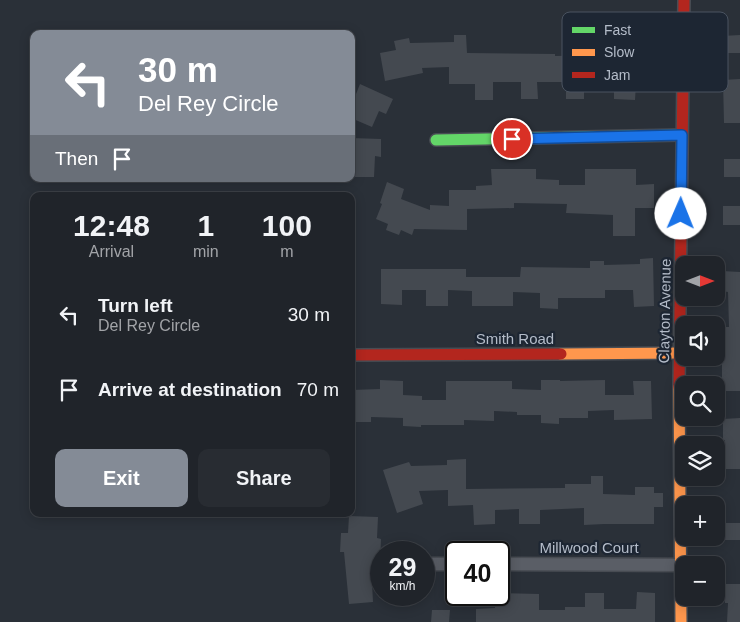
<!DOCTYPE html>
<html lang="en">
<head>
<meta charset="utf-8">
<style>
	body { margin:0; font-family:Arial,sans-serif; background:#282c32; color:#f1f3f6; height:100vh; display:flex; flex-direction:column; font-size:19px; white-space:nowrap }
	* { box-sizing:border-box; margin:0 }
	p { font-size:16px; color:#a2a4a8 }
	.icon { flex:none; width:28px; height:28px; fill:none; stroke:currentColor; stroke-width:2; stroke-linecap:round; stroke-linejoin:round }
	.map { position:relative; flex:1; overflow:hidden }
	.details { position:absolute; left:30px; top:192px; width:325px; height:325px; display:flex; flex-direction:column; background:#20242a; border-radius:10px; box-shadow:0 2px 12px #0003,0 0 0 1px #3d4147 }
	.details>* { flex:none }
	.guide { position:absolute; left:30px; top:30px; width:325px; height:152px; border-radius:10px; box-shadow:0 2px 12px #0003,0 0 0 1px #3d4147; background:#848b96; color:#fff; overflow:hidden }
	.needle { width:32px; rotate:90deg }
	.fabs { position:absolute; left:675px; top:256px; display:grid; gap:10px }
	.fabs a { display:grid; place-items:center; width:50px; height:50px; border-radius:10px; background:#20242a; box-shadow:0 2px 12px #0003,0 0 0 1px #3d4147; font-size:25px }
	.speed { position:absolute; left:370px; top:541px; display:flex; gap:10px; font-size:25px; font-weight:700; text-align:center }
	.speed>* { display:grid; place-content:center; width:65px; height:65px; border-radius:50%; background:#20242a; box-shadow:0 2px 12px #0003,0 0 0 1px #3d4147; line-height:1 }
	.speed small { font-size:12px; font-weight:400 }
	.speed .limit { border:2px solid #111; border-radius:8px; background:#fff; color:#111 }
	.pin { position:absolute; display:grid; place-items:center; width:42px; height:42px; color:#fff; margin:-21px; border:2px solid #fff; border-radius:50%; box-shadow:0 1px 5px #0007 }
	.me { position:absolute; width:55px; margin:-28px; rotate:1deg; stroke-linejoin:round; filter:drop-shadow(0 0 4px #0008) }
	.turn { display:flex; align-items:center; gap:18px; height:105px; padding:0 25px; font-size:22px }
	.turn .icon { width:65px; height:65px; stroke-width:2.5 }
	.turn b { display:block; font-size:35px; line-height:42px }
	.then { display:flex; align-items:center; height:48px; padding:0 25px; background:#0003; gap:10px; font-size:19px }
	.eta { display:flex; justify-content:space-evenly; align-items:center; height:85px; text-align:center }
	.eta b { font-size:30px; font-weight:800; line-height:35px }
	.cta { display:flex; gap:10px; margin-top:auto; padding:10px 25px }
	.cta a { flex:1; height:58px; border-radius:10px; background:#848b96; color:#fff; font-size:20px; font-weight:800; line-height:58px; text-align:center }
	.cta a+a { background:#282c32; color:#f1f3f6 }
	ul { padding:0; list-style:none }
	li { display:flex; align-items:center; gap:15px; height:75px; padding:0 25px }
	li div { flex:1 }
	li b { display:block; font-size:19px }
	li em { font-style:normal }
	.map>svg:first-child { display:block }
	.building { fill:#444950 }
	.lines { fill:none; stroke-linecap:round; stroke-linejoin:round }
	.street-casing { stroke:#484c53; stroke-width:15 }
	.fast-casing { stroke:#484c53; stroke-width:14 }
	.slow-casing { stroke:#484c53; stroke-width:14 }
	.jam-casing { stroke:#484c53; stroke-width:14 }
	.street { stroke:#5a5e66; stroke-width:12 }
	.fast { stroke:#63d668; stroke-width:11 }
	.slow { stroke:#ff974d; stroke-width:11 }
	.jam { stroke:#b3261e; stroke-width:11 }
	.route-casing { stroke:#114b97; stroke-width:12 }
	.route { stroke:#1a73e8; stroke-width:9 }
	.labels { text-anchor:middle; stroke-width:4.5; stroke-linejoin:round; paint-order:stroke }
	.street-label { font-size:15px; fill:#b4bcc9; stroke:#1d2633 }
	.key { fill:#1d2633; stroke:#4a5360; stroke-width:1 }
	.key-label { font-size:14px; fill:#b4bcc9 }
</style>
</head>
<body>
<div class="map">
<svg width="740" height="622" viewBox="0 0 740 622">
	<rect width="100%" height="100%" fill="#2a3038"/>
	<path class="building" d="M454,35H466L467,53L555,54V56L602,55V56L628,57V63H654V84H636L635,100L614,99V83L584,84V99H566V82H537L538,99H521V82H493V100H475V84H449V67L422,68L423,73L385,81L380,53L396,50L394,41L409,38L410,43L454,42Z
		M740,35V53H723L722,36Z
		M740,79V123H724L723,80Z
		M360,84L393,99L386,114L379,111L372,127L351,118V91L356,94Z
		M351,138L381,139V157L375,156L374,177H351Z
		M724,159H740V177H724Z
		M491,169H536V179L559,180V185H585V169H636V185L654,184V208H635V236H613V215L566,213L567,204L514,203V208L467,209V230L414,229L412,235L401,230L399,235L386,230L388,224L376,219L382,204L380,203L387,182L404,189L401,199L430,210V205L449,206V190H476V186L492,185Z
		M723,206H740V225H723Z
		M653,258L654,306L634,307L633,290H605V298H558V309L540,308V293L513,292V306H472V291L448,290V306H426V290H402V305L381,304V269H466V277H520L521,267L590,268V261H604V265L640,264V259Z
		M722,271L740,272V391H722V327H729L728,292L722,291Z
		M380,380L403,381V395L422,396V400H446V381H512V389L541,390V380H560V381L605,380V395H634L633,381H651L652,419L614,420V410L588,411V418H559V424L541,423V415H517V412L494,411V421L464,420V425H421V427L403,426V418L371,417V422H351V390L380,389Z
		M740,418V469H725V440H723V419Z
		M466,459V489L565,488V484H591V476H603V494L635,495V487H654V493H663V507H654V524H604L584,525V508L540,510V524H519V509L495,510V524L474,525L473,505L448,506V490L419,491L423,504L397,513L383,470L409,462L411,466L447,465V460Z
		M349,516L378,517L377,538L381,539L380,566L381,565V583H372L373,602L349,604L344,552H340L341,533H348Z
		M724,523H740V540H724Z
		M724,584H740V622H727L728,603H725Z
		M637,592L655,593V622H476V609L495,608V595H499V593L539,594V610H565V607H585V593H604V609H636Z
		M432,610H450L449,622H431Z"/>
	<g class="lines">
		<defs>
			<path id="street" d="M431,564H456
				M499,564L680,565"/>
			<path id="fast" d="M436,140L682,135"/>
			<path id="slow" d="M561,354L679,353
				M679,387L681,622"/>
			<path id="jam" d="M351,355L561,354
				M679,387L684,0"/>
		</defs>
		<use href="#street" class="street-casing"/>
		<use href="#fast" class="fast-casing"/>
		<use href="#slow" class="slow-casing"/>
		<use href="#jam" class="jam-casing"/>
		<use href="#street" class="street"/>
		<use href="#fast" class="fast"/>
		<use href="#slow" class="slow"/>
		<use href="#jam" class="jam"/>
	</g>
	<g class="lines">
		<defs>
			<path id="route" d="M512,139L682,135L681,214"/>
		</defs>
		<use href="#route" class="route-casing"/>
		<use href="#route" class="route"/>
	</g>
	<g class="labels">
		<g class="street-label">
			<text transform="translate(665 311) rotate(-89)" y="5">Clayton Avenue</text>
			<text x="515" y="344">Smith Road</text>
			<text x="589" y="553">Millwood Court</text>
		</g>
	</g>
	<rect x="562" y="12" width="166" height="80" rx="8" class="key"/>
	<rect x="572" y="27" width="23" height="6" fill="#63d668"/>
	<rect x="572" y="49" width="23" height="7" fill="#ff974d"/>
	<rect x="572" y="72" width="23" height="6" fill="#b3261e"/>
	<g class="key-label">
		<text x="604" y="35">Fast</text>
		<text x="604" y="57">Slow</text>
		<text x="604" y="80">Jam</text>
	</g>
</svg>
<div class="fabs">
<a><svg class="needle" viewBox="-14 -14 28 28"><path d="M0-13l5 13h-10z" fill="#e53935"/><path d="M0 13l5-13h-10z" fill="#a2a4a8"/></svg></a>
<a><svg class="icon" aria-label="sound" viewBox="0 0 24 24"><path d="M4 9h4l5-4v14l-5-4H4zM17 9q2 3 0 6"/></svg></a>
<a><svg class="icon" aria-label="search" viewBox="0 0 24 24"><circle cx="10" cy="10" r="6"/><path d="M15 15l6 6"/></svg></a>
<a><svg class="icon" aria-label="layers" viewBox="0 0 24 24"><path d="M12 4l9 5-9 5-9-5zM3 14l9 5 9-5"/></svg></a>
<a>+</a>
<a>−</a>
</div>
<div class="speed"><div>29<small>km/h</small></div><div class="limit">40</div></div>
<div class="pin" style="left:512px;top:139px;background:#d93025"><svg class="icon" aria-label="arrive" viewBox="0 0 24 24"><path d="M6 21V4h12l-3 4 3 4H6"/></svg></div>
<svg class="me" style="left:681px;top:214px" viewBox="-20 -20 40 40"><circle r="19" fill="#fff"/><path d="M0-13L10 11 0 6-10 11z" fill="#1a73e8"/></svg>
<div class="guide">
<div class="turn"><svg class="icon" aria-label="left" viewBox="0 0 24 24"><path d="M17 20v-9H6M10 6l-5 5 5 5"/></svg><div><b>30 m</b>Del Rey Circle</div></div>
<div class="then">Then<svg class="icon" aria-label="arrive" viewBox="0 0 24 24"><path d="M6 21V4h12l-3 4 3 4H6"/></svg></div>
</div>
<section class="details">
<div class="eta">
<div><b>12:48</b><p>Arrival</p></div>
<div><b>1</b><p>min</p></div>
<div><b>100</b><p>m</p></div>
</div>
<ul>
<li><svg class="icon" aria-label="left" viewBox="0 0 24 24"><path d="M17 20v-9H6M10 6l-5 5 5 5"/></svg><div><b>Turn left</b><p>Del Rey Circle</p></div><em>30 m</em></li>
<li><svg class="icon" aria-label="arrive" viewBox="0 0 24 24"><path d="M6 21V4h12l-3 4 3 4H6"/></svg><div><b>Arrive at destination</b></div><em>70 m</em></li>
</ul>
<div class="cta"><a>Exit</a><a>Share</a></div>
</section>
</div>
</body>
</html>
